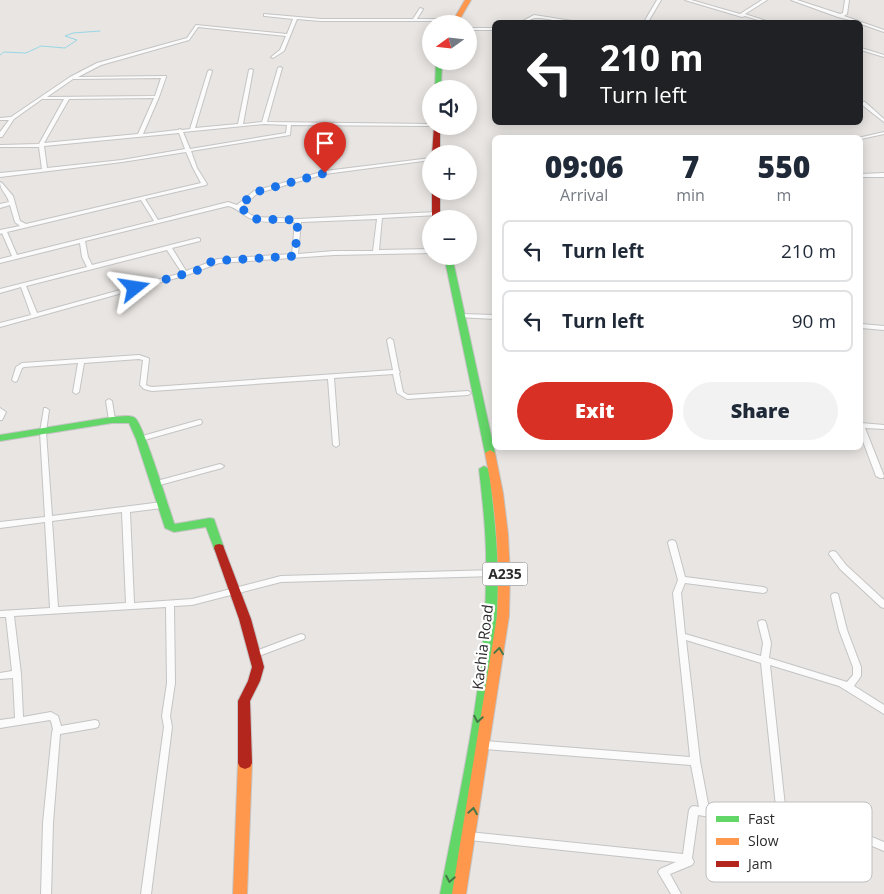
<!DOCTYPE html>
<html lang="en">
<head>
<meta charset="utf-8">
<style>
	body { margin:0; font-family:"Open Sans",sans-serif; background:#f2f2f3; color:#1f2937; height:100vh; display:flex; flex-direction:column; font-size:19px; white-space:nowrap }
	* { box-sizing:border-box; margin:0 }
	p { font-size:16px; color:#747a83 }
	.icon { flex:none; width:28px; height:28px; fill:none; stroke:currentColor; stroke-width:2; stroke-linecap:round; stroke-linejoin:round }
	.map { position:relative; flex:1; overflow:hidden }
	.sheet { position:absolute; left:492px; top:135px; width:371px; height:315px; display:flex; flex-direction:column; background:#fff; border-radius:8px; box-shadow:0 2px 12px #0003 }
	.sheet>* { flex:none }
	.guide { position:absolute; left:492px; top:20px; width:371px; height:105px; border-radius:8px; box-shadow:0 2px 12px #0003; background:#202124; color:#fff; overflow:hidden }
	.needle { width:32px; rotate:255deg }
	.tools { position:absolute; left:422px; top:15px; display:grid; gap:10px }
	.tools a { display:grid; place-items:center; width:55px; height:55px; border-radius:50%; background:#fff; box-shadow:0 2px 12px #0003; font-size:25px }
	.pin { position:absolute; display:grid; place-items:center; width:42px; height:42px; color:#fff; margin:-51px -21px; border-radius:50% 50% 50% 0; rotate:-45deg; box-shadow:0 0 5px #0007 }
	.pin .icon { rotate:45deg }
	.me { position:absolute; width:55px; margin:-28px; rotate:75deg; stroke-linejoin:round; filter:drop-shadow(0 0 4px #0008) }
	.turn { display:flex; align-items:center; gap:18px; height:105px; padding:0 25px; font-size:22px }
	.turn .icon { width:65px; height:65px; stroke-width:2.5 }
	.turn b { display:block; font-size:35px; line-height:42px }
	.eta { display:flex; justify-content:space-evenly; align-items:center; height:85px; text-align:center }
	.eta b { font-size:30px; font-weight:800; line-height:35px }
	.cta { display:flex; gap:10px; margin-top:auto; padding:10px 25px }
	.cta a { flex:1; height:58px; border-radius:30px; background:#d93025; color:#fff; font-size:20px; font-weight:800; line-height:58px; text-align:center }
	.cta a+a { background:#f2f2f3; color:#1f2937 }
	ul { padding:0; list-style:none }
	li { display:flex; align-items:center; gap:15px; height:62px; margin:0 10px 8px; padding:0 15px; border:2px solid #e0e1e3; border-radius:8px }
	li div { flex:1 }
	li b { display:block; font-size:19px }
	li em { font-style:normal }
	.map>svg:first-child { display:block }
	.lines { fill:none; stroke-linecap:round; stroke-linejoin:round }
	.stream { stroke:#99d7e6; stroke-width:1 }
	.street-casing { stroke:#c4c4c4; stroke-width:2 }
	.fast-casing { stroke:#c4c4c4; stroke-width:2 }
	.slow-casing { stroke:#c4c4c4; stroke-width:2 }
	.jam-casing { stroke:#c4c4c4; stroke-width:2 }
	.street { fill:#fcfbfb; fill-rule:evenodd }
	.fast { fill:#63d668; fill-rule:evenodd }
	.slow { fill:#ff974d; fill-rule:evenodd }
	.jam { fill:#b3261e; fill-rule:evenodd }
	.oneway { stroke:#447846 }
	.route { stroke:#1a73e8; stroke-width:9; stroke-dasharray:0 16.2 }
	.labels { text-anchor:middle; stroke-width:4.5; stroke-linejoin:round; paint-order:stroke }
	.shield { fill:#fff; stroke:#6b6b6b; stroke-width:1 }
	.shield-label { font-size:14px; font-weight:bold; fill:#2b2b2b }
	.street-label { font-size:15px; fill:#2b2b2b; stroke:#fff }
	.key { fill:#fff; stroke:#bfbfbf; stroke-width:1 }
	.key-label { font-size:14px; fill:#2b2b2b }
</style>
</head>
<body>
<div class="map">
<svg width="884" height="894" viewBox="0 0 884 894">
	<rect width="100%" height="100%" fill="#e8e5e2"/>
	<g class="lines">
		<path class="stream" d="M0,55L4,52L26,53L41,46L65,48L77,40L65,36L73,33L100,31"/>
		<defs>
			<path id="street" d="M657,0H661L648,22H644Z
				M685,0H691L740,14L762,0H767L745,14L769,22H765L745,16L742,17Z
				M791,0H797L840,14L843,13L845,0H849L847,14L844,16L884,30V32L861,24V22H858L838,17Z
				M420,8L423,9L417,19H451L453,20L451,21H321L297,19L284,51L273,58L271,57L280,50L286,36L198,27L189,40L101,65L78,77L166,76V77L159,97L143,134L178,130L180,129L182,130L190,129L208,71L210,70L212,71L195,128L238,124L249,70L251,69L253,70L243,124L262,122L278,68L280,67L282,68L267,122L431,124V126L291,125L290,135L191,151L197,168L207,184L206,185L145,199L158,220L228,202L237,205L254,191L325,171L431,158V160L325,174L258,193L241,207L251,215L257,217L298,219L436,212L438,213V215L382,218L379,250L431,249V253L334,255L219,263L187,275L0,327V323L31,315L21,287L0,293V289L87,267L82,257L80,243L0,263V259L12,256L2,233L0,234V230L20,226L15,222L10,205L0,208V204L9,202C7,194 0,190 0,182L2,183L13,196L20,221L26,224L201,183L193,168L186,152L122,162L0,177V173L42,169L39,147H0V145L39,144L64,99H42L14,119L2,137H0V132L9,120H0V118L11,117L70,77L97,63L187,38L196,25L287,34L293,19L265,16H264V14L321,19H413ZM161,78L155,96L47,97L73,79ZM154,98L138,134L44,143L69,99ZM264,124L287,125L286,133L190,149L183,132ZM179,133L185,149L122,160L47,168L44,146ZM141,200L154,221L17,255L7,232ZM228,206C238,208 243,216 252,219C262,223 283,222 295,222L292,254L218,259L186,271L172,248L200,241V239L198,238L92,265L88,257L85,241ZM377,219L373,251H334L298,254L301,222ZM167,250L182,273L37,313L26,286Z
				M534,15L572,21L574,22C562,24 549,17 536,18C530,18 528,23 521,22Z
				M469,28H495V30H469Z
				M861,48L884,55V57L861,50Z
				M861,102H865L884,119V122L861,104Z
				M884,132V134L861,139V138H858Z
				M884,173V177H861V174Z
				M460,314L495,315V319L458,317L457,316L458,315Z
				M861,324L884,326V330L861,328Z
				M390,338L393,340L399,371L400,372L399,373L403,392L408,395L468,391L471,393L468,395L407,399L397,393L393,374L334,378L339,445L336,447L333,445L328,379L152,391L144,389L140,385L143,360L139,359L84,363L79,392L76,394L73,392L78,363L24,367L22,368L17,381L15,382L12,380L16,367L22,363L139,355L148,358L149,359L146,385L148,386L152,387L393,370L387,340Z
				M109,399L112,401L115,420L112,422L109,420L106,401Z
				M0,408L6,412L2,420H0Z
				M44,408H46L49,410L46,432L52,516L162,502L165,503L166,505L165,507L162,508L130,512L134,603L192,599L281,576L495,570L498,571L499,573L498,575L495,576L281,582L192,605L174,606L175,683L170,716L172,727L151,894H141L164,727L162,716L167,683L166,607L14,616L21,674L23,717L51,712L58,716L61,726L95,720L98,721L99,724L98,727L95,728L60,734L53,823L51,894H41L43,823L52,733L53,729L51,721L50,720L0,728V720L15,718L13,678L0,679V673L12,671L6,617H0V611L50,608L45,522L0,528V522L45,517L40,432ZM122,512L126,603L58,607L52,521Z
				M199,420H201L202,422L201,424L141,441L138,439L139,437Z
				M861,423L884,425V429L865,428L884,476L883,478H880L876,476L861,436Z
				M220,464L224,466L222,468L156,486L152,484L153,482Z
				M672,540L675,541L676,543L685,577L763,587L766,588L767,590L766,592L763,593L685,583L681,593L685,634L761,656L763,643L758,623L759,621L762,620L765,621L766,623L771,643L769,658L847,682L853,675V667L839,630L831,596L832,594L835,593L838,594L847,630L861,667V676L854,686L884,705V714L839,686L770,665L786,816L825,818L884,842V851L825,826L748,823L698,815L692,858L694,862L692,865L670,874L681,894H671L658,872L660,869L676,862L469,840L466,839L464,836L466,833L469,832L683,854L689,810L691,807L694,806L699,807L691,765L485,749L482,748L481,745L482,742L485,741L690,757L673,593L678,580L668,543L669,541ZM686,640L761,663L777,816L748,815L709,809L700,761Z
				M833,551L836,552L846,565L884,600V608L881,607L840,569L829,554L830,552Z
				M301,634L304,635L305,637L304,639L256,657L253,656L252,654L253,652Z"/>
			<path id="fast" d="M436,61H442L441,89H435Z
				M444,256H452L495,453L490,456L485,453Z
				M112,417C118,417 130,414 135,418C143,423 169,508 174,523L175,524L210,518L214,519L224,548L223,551H215L206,527L174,532L165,528L136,439L129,423H112L0,441V435Z
				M484,466L489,469C493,504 497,539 498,575C498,682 474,789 454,894H440C460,789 486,682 486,575C487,539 483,504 479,469Z"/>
			<path id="slow" d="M465,0H471L457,24H451Z
				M490,450L495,453L503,493L508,534L510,574L509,616L466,894H452L497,616C500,561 496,507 485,453Z
				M245,757L250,759L252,763L247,894H233L238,763L240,759Z"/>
			<path id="jam" d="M434,126H440V154H432Z
				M432,191H440V219H432Z
				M219,544L223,545L224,548L251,619L264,667L260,681L250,701L252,763L250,767L245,769L240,767L238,763V701L248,681L252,667L239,619L214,548L215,545Z"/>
		</defs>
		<use href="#street" class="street-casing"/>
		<use href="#fast" class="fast-casing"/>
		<use href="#slow" class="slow-casing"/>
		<use href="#jam" class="jam-casing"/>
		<use href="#street" class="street"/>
		<use href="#fast" class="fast"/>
		<use href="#slow" class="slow"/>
		<use href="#jam" class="jam"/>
	</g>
	<defs><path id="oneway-chevron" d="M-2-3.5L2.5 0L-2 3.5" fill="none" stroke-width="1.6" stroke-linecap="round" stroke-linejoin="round" transform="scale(1.25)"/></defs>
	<g class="oneway">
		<use href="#oneway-chevron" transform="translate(499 651) rotate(-82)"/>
		<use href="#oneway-chevron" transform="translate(478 719) rotate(100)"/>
		<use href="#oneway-chevron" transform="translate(473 811) rotate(-81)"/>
		<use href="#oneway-chevron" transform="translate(450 879) rotate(100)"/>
	</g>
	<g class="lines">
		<path class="route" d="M135,288L202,269L212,261L295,256L298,220L254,219L239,206L256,192L325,173"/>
	</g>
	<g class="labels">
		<rect class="shield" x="482.5" y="562.5" width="45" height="23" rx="4"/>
		<g class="shield-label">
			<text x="505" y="579">A235</text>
		</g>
		<g class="street-label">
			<text transform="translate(483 647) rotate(-83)" y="5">Kachia Road</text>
		</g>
	</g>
	<rect x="706" y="802" width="166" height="80" rx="8" class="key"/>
	<rect x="716" y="816" width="23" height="6" fill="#63d668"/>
	<rect x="716" y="838" width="23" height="7" fill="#ff974d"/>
	<rect x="716" y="861" width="23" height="6" fill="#b3261e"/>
	<g class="key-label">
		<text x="748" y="824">Fast</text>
		<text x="748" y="846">Slow</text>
		<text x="748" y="869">Jam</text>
	</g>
</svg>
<div class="tools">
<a><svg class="needle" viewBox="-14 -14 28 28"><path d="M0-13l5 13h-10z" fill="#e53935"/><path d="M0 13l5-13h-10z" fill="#747a83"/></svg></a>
<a><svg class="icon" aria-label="sound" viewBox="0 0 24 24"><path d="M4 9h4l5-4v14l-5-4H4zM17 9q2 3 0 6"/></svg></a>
<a>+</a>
<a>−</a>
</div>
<div class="pin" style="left:325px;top:173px;background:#d93025"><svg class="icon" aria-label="arrive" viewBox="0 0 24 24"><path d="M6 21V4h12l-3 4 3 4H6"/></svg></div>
<svg class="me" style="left:135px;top:288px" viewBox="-20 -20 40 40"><path d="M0-17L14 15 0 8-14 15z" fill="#1a73e8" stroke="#fff" stroke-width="4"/></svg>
<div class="guide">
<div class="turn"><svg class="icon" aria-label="left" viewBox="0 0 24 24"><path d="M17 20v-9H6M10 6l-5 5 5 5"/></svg><div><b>210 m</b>Turn left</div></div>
</div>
<section class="sheet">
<div class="eta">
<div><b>09:06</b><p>Arrival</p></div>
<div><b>7</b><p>min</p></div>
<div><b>550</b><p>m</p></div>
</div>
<ul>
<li><svg class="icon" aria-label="left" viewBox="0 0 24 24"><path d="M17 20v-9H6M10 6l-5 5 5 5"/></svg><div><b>Turn left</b></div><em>210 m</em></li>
<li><svg class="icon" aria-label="left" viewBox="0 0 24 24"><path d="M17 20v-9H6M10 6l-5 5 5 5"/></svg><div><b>Turn left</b></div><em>90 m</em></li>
</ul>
<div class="cta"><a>Exit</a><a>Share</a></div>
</section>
</div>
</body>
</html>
